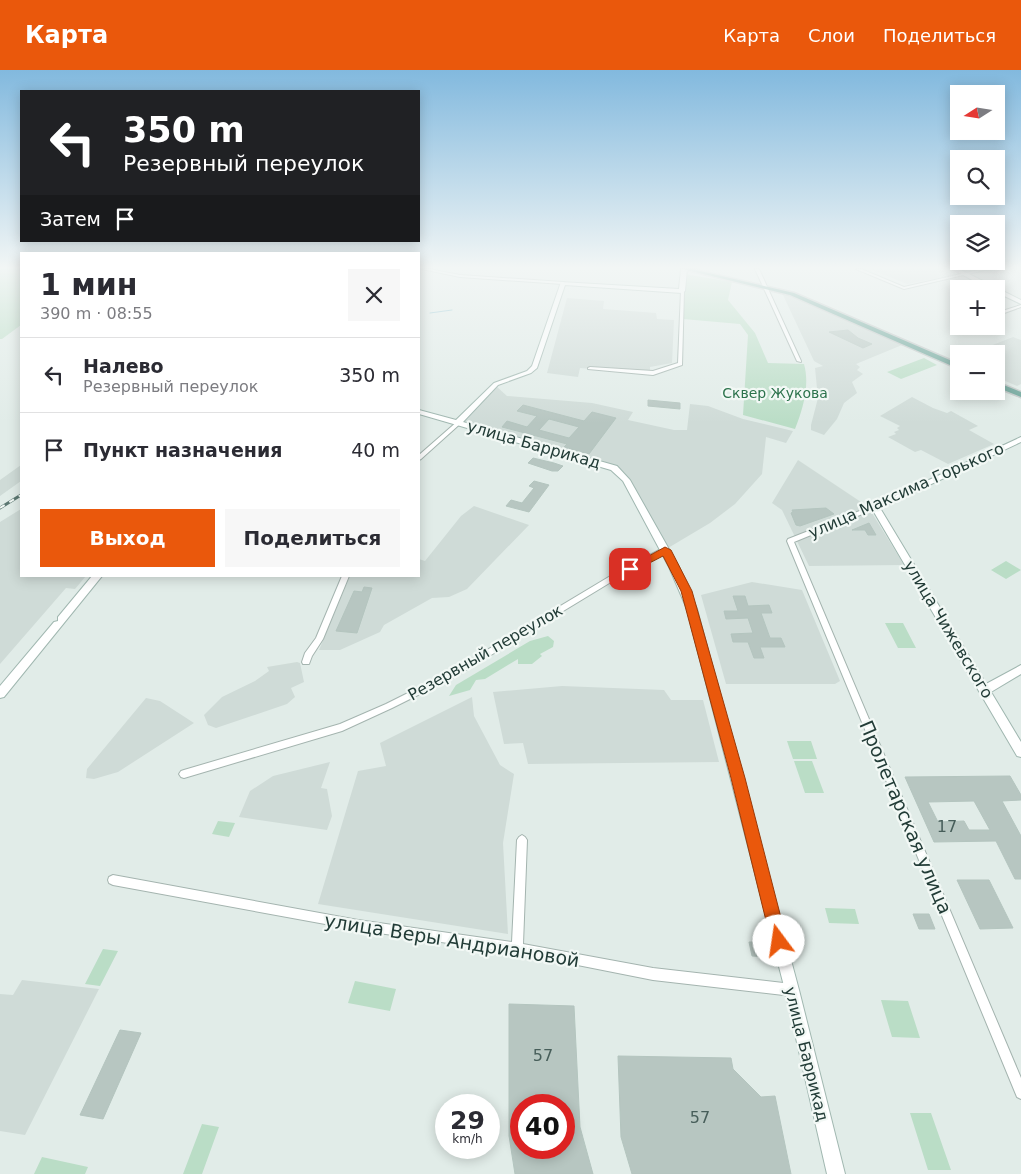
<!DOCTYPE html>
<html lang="ru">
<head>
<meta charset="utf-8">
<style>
	body { margin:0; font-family:"DejaVu Sans",sans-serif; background:#f7f7f7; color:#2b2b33; height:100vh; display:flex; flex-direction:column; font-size:19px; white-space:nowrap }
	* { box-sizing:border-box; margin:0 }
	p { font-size:16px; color:#7c7c81 }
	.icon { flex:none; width:28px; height:28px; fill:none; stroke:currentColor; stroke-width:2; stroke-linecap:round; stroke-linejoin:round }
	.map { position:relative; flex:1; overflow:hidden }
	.drawer { position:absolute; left:20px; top:182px; width:400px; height:325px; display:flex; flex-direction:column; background:#fff; border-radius:0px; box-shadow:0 2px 12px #0003 }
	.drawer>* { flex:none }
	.hud { position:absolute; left:20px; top:20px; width:400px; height:152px; border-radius:0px; box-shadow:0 2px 12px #0003; background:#202124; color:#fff; overflow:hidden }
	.needle { width:32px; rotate:258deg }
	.controls { position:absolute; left:950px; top:15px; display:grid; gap:10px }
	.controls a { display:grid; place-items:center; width:55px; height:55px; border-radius:0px; background:#fff; box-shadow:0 2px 12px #0003; font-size:25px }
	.speed { position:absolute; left:435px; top:1024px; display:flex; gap:10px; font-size:25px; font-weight:700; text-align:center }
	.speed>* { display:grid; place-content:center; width:65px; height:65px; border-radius:50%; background:#fff; box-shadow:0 2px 12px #0003; line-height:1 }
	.speed small { font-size:12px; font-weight:400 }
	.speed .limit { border:8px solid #d22; background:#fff; color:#111 }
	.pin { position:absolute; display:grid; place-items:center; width:42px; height:42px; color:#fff; margin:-21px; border-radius:10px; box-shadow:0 2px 8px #0006 }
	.me { position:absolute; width:55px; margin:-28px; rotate:346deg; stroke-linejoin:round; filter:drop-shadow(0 0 4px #0008) }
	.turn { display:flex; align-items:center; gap:18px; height:105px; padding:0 20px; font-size:22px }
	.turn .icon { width:65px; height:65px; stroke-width:2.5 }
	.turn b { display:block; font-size:35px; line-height:42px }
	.then { display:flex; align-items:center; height:48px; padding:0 20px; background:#0003; gap:10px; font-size:19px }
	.round { display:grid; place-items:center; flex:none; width:52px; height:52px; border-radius:0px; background:#f7f7f7 }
	.head { display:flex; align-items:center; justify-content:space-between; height:85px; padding:0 20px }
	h1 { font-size:30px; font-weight:600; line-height:38px }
	.button { display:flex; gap:10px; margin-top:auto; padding:10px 20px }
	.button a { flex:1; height:58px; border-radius:0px; background:#ea580c; color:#fff; font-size:20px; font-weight:600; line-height:58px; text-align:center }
	.button a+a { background:#f7f7f7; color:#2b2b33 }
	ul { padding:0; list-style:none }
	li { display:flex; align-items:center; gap:15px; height:75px; padding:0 20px; border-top:1px solid #e1e1e2 }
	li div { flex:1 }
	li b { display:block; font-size:19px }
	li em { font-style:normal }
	header { display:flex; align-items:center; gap:30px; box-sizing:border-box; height:70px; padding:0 25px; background:#ea580c; color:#fff }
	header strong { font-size:24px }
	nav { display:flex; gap:28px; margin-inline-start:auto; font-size:18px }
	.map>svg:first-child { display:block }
	.built { fill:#cfdbd7 }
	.green { fill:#baddc6 }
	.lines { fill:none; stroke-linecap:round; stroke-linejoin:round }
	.stream { stroke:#89c1d0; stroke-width:1 }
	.building { fill:#b7c6c1; stroke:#b4c5bf; fill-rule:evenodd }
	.street-casing { stroke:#a4b4af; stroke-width:2 }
	.secondary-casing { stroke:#a0b7b0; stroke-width:2 }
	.primary-casing { stroke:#c1c8c7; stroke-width:3 }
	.street { fill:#fff; fill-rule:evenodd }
	.secondary { fill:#fff; fill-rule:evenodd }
	.primary { fill:#66a195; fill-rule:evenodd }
	.rail-casing { stroke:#5c7872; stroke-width:3 }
	.rail { stroke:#f2f8f5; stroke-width:2; stroke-dasharray:5.5; stroke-linecap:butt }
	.route { fill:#ea580c; stroke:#983908 }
	.labels { text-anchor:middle; stroke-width:4.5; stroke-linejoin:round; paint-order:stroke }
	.far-park-label { font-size:14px; fill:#2c734c; stroke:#f2f8f5 }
	.street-label { font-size:16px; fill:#223c37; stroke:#f2f8f5 }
	.near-number-label { font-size:16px; fill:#475e5a }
	.near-street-label { font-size:19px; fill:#223c37; stroke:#f2f8f5 }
</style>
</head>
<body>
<header>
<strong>Карта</strong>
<nav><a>Карта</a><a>Слои</a><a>Поделиться</a></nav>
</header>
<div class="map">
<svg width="1021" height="1104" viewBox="0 0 1021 1104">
	<rect width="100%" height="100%" fill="#e1ece8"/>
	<path class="built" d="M870,199H943L955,205L907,214Z
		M786,224L902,275L856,294L860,297L857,300L863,304L852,312L857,323L844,333L837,349L824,365L811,360V355L818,328L815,298L823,296L814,291L783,225Z
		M567,228L604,231L603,239L656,243L657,249L674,250L672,293L650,297V304L580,298L578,307L547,303Z
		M1013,267L1021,270V314L1017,316L996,307V284H970Z
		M496,316L507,326L592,333L633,342L628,350L674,360H687L690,334L708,336L743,349L793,361L786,373L766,367L762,404L735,434L710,453L668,478L618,397L598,389L465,352Z
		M912,327L933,338L947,343L951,341L978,356L969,360L994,374L948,394L921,380L915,382L888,367L896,364L894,362L899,360L897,358L900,356L880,346Z
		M798,390L864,434L872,443L904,495L809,496L782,440L772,433Z
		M21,395V411L0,426V410Z
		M474,436L529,455L467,519L449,527L432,528L384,555L380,562L340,580H319L350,506H419V489L425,491L461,446Z
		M21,439V506H86L75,519L66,518L0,594V452Z
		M752,512L802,520L840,611L835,614H726L701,525Z
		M297,592L300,593L304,612L291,618L295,627L287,634L216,658L208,655L204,645L222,627L255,611L269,601L267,597Z
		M562,616L664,620L671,630H703L719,692L528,694L523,673L504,674L493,622Z
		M472,627L474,646L500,695L514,704L503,773L508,864L318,834L358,701L386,696L380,673Z
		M146,628L160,631L194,653L118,702L94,709L86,708L87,699Z
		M330,692L321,718L327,719L332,746L327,760L239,747L250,721L273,706Z
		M22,910L99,919L25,1065L0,1061V924L13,925Z"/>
	<path class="green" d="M0,199H21V255L2,269H0Z
		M684,204L732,212L728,230L755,263L768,293L804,294C810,315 803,339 795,359L743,345L748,265L740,254L683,249Z
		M924,288L937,295L901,309L887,302Z
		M1006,491L1021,500L1006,509L991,500Z
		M885,553H903L916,578H898Z
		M548,566L554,571L553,577L540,584L542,586L532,594H518V589L485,609L476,610L470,620L449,626L456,615L530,571Z
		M787,671H811L817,689H793Z
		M794,691H812L824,723H805Z
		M218,751L235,753L229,767L212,764Z
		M825,838L855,839L859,854L829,853Z
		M103,879L118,881L100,916L85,914Z
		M355,911L396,919L390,941L348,933Z
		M881,930L908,931L920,968L892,967Z
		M910,1043H931L951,1100H928Z
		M202,1054L219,1057L202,1104H183Z
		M42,1087L88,1097L85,1104H34Z"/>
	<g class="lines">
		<path class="stream" d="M430,243L452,240"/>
	</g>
	<path class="building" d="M848,260L858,268L872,274L863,278L829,262Z
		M648,330L680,333V339L648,336Z
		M523,335L584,351L592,342L616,348L589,384L564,377L567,374L502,357L507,351L527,357L537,346L517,341ZM549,349L579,357L569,368L539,360Z
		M533,388L554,393L563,396L558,401H552L528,393Z
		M534,411L549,415L529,442L506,436L511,430L522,433L534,418L529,416Z
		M826,438L834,444L800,456L796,455L791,443L793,442L792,440Z
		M869,453L876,465H868L865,460H852Z
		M364,517L372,518L357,563L336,561L354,521L362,522Z
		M733,526H745L748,536L769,535L772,543H761L770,568H781L785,577H760L764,588H754L748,572H733L731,564L753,563L748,548L726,549L724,541H738Z
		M1010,706L1021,725V730L1002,731L1021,766V809H1015L996,771L934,772L905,707ZM974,731L990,760H969L964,751L938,752L928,732Z
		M957,810H989L1013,858L980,859Z
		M913,844H929L935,859H919Z
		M749,872H764L767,887L752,886Z
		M509,934L574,936L580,1057L593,1104H515L509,1066ZM521,1035H564V1078H521Z
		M120,960L141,963L103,1049L80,1045Z
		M618,986L731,988L733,999L761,1027L775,1026L791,1104H632L621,1067Z"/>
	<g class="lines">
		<defs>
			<path id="street" d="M422,199H429L460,205L563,212L565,213L563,214L460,207Z
				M755,199H759L801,291V292L797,291Z
				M856,199H861L904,217L983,199H989L904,219Z
				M681,220L684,221L682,295L653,305L588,299V298L590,297L653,301L678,293Z
				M1021,235V237L996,246V243Z
				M459,350L461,351V353L421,389L419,390V385Z
				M875,435L877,436V438L794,472L1021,1008V1029L1017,1027L787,471L788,469Z
				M663,478H665L668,480L616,509L458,605L392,638L342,661L184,708L181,707L179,704L181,701L184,700L340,654L386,634L452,601L612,505Z
				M342,506H349L323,569L312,586L309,594H303L302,592L305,583L316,568Z
				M522,765L525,767L527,770L523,874L653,898L792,914L796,916L798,920L796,924L792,926L653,910L517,883L358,860L113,815L109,813L108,810L109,807L113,805L358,850L512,872L517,770L519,767Z"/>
			<path id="secondary" d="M681,199H687L685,221L682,223L565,215L537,298L531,303L498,315L463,352L617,396L630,410L679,497L697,539L799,920L845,1104H827L785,920L687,539L669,497L623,411L611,400L419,344V340L456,350L494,313L527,301L532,296L561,212L679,219Z
				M952,199H959L1021,230V234L996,222V219H989Z
				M1021,367V372L880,438L986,614L1021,595V604L991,622L1021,672V687L1017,686L871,437Z
				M92,506H102L4,627L0,628V616L54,552L58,551V547Z"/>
			<path id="primary" d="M683,199H692L794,223L959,294V299L790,225Z
				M996,312L1021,322V327L996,317Z"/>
		</defs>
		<use href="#street" class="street-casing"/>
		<use href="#secondary" class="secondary-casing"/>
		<use href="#primary" class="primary-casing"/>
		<use href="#street" class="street"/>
		<use href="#secondary" class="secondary"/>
		<use href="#primary" class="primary"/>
		<defs>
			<path id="rail" d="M0,438L21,425"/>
		</defs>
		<use href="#rail" class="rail-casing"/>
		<use href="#rail" class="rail"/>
	</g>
	<linearGradient id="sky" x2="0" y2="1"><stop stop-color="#82b9de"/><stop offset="0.56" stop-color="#f2f6f5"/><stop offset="1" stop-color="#f2f6f5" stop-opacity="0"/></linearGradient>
	<rect width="1021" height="353" fill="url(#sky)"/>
	<path class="route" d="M665,477L671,480L692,521L745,708L787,871L784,876L779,879L773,876L771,871L731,708L681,521L663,486L634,501L630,503L625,499Z"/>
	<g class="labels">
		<g class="far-park-label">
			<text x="775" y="328">Сквер Жукова</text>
		</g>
		<g class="street-label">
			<text transform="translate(534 374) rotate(16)" y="6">улица Баррикад</text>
			<text transform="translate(906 420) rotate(-24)" y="6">улица Максима Горького</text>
			<text transform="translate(949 559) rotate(59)" y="6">улица Чижевского</text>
			<text transform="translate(485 582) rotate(-30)" y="6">Резервный переулок</text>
			<text transform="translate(807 984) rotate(76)" y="6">улица Баррикад</text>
		</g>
		<g class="near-number-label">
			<text x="947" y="762">17</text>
			<text x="543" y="991">57</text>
			<text x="700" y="1053">57</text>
		</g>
		<g class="near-street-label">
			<text transform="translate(906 747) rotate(67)" y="7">Пролетарская улица</text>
			<text transform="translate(452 870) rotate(9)" y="7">улица Веры Андриановой</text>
		</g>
	</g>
</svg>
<div class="controls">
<a><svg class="needle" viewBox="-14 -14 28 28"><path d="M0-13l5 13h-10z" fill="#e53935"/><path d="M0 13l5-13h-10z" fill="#7c7c81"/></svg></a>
<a><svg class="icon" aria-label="search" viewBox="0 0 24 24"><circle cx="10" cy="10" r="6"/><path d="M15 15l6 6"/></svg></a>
<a><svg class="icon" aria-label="layers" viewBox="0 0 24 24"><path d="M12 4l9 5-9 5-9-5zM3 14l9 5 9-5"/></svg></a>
<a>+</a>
<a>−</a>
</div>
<div class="speed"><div>29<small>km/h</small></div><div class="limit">40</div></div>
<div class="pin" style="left:630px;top:499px;background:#d93025"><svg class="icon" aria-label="arrive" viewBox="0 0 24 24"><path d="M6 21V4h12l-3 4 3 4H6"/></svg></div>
<svg class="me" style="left:779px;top:871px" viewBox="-20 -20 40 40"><circle r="19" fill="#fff"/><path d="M0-13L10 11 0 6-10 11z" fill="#ea580c"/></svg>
<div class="hud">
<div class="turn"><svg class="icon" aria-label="left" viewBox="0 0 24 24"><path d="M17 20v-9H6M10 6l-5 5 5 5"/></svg><div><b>350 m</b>Резервный переулок</div></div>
<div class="then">Затем<svg class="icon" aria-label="arrive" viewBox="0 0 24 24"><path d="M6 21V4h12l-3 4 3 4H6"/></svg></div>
</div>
<section class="drawer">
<div class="head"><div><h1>1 мин</h1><p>390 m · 08:55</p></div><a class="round"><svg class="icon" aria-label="close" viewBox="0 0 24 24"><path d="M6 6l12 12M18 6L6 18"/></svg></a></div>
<ul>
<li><svg class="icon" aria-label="left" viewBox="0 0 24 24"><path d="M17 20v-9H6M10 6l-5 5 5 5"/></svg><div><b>Налево</b><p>Резервный переулок</p></div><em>350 m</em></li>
<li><svg class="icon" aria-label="arrive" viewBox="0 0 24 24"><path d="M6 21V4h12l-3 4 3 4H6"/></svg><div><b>Пункт назначения</b></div><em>40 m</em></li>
</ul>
<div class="button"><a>Выход</a><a>Поделиться</a></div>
</section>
</div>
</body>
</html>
